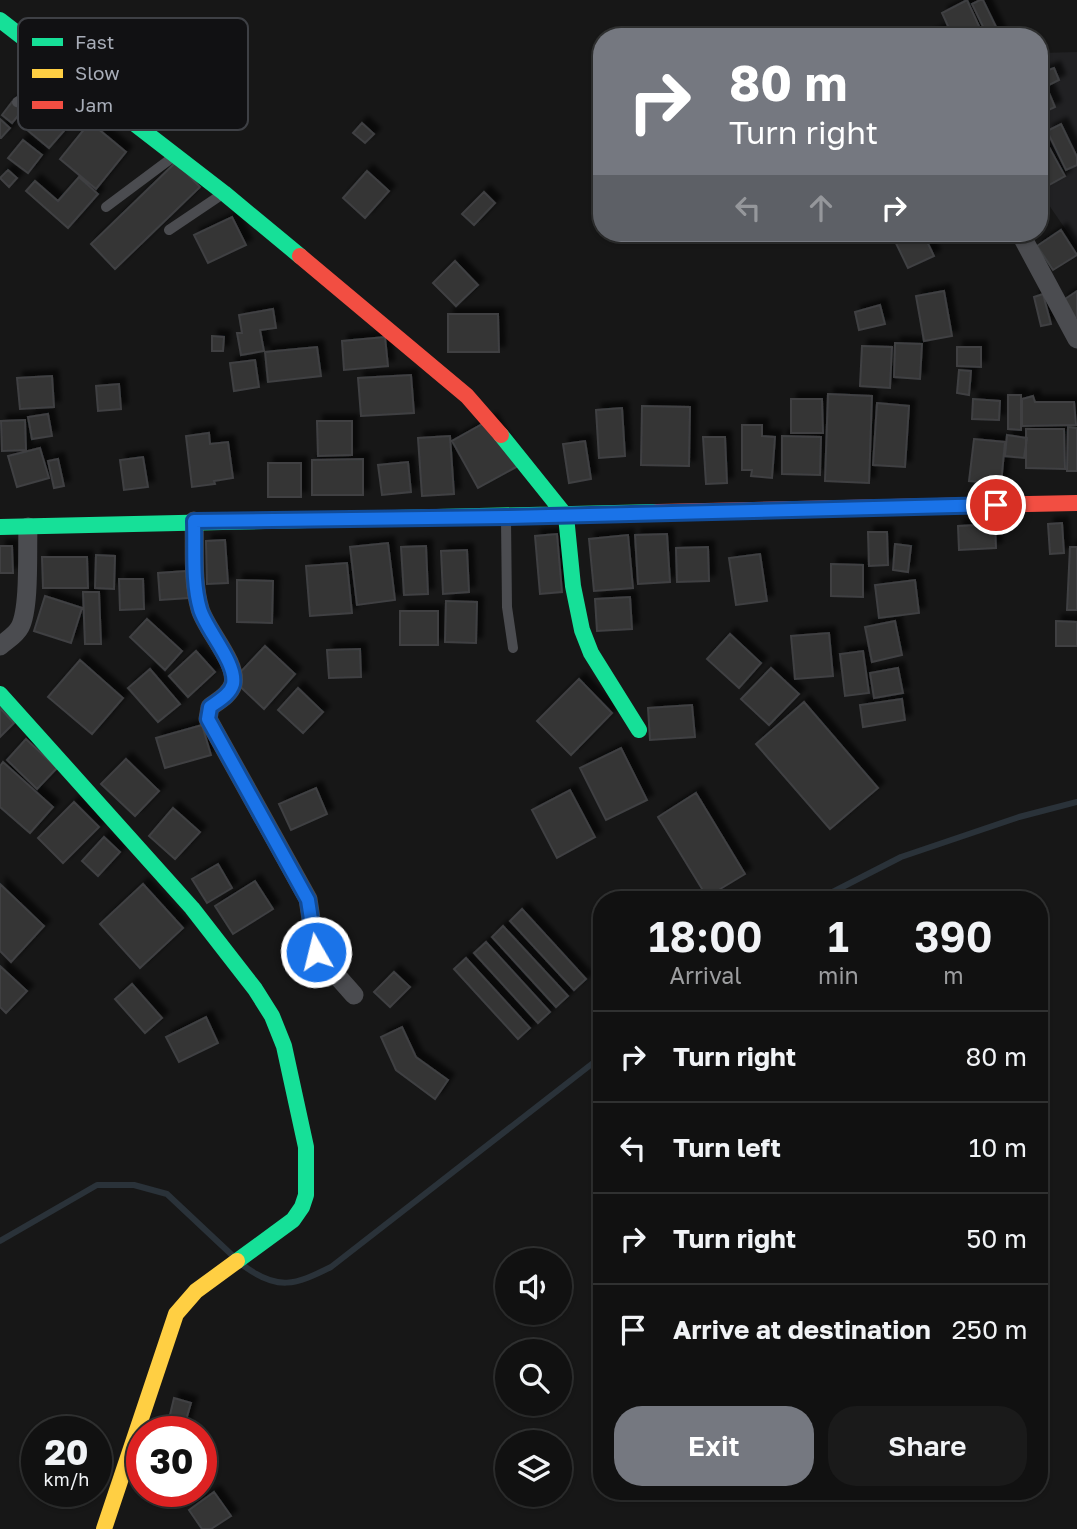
<!DOCTYPE html>
<html lang="en">
<head>
<meta charset="utf-8">
<style>
	body { margin:0; font-family:"Golos Text",sans-serif; background:#1a1a1a; color:#f1f3f6; height:100vh; display:flex; flex-direction:column; font-size:26px; white-space:nowrap }
	* { box-sizing:border-box; margin:0 }
	p { font-size:23px; color:#9c9d9f }
	.icon { flex:none; width:38px; height:38px; fill:none; stroke:currentColor; stroke-width:2; stroke-linecap:round; stroke-linejoin:round }
	.map { position:relative; flex:1; overflow:hidden }
	.drawer { position:absolute; left:593px; top:891px; width:455px; height:609px; display:flex; flex-direction:column; background:#111; border-radius:28px; box-shadow:0 2px 5px #0004,0 0 0 2px #303131 }
	.drawer>* { flex:none }
	.banner { position:absolute; left:593px; top:28px; width:455px; height:214px; border-radius:28px; box-shadow:0 2px 5px #0004,0 0 0 2px #303131; background:#757880; color:#fff; overflow:hidden }
	.tools { position:absolute; left:495px; top:1248px; display:grid; gap:14px }
	.tools a { display:grid; place-items:center; width:77px; height:77px; border-radius:50%; background:#111; box-shadow:0 2px 5px #0004,0 0 0 2px #303131; font-size:35px }
	.speed { position:absolute; left:21px; top:1416px; display:flex; gap:14px; font-size:35px; font-weight:700; text-align:center }
	.speed>* { display:grid; place-content:center; width:91px; height:91px; border-radius:50%; background:#111; box-shadow:0 2px 5px #0004,0 0 0 2px #303131; line-height:1 }
	.speed small { font-size:18px; font-weight:400 }
	.speed .limit { border:10px solid #d22; background:#fff; color:#111 }
	.pin { position:absolute; display:grid; place-items:center; width:60px; height:60px; color:#fff; margin:-30px; border:4px solid #fff; border-radius:50%; box-shadow:0 2px 7px #0007 }
	.me { position:absolute; width:77px; margin:-38px; rotate:352deg; stroke-linejoin:round; filter:drop-shadow(0 0 5px #0008) }
	.turn { display:flex; align-items:center; gap:24px; height:147px; padding:0 21px; font-size:32px }
	.turn .icon { width:91px; height:91px; stroke-width:2.5 }
	.turn b { display:block; font-size:49px; line-height:60px }
	.lanes { display:flex; align-items:center; height:66px; padding:0 21px; background:#0003; justify-content:center; gap:35px; direction:ltr }
	.lanes .off { opacity:.35 }
	.eta { display:flex; justify-content:space-evenly; align-items:center; height:119px; text-align:center }
	.eta b { font-size:42px; font-weight:600; line-height:49px }
	.cta { display:flex; gap:14px; margin-top:auto; padding:14px 21px }
	.cta a { flex:1; height:80px; border-radius:28px; background:#757880; color:#fff; font-size:28px; font-weight:600; line-height:80px; text-align:center }
	.cta a+a { background:#1a1a1a; color:#f1f3f6 }
	ul { padding:0; list-style:none }
	li { display:flex; align-items:center; gap:21px; height:91px; padding:0 21px; border-top:2px solid #303131 }
	li div { flex:1 }
	li b { display:block; font-size:26px }
	li em { font-style:normal }
	.map>svg:first-child { display:block }
	.built { fill:#212123 }
	.lines { fill:none; stroke-linecap:round; stroke-linejoin:round }
	.stream { stroke:#2a3239; stroke-width:6 }
	.building { fill:#353536; stroke:#3f4043; stroke-width:2; filter:url(#shadow) }
	.lane { stroke:#4b4c50; stroke-width:10 }
	.street { stroke:#4b4c50; stroke-width:19 }
	.fast { stroke:#16e098; stroke-width:16 }
	.slow { stroke:#ffcf43; stroke-width:16 }
	.jam { stroke:#f24e42; stroke-width:16 }
	.route-casing { stroke:#114b97; stroke-width:18 }
	.route { stroke:#1a73e8; stroke-width:12 }
	.key { fill:#111113; stroke:#3e4045; stroke-width:2 }
	.key-label { font-size:19px; fill:#a8adb8 }
</style>
</head>
<body>
<div class="map">
<svg width="1077" height="1529" viewBox="0 0 1077 1529">
	<defs>
		<filter id="shadow"><feDropShadow dx="6" dy="-6" stdDeviation="2" flood-color="#0009"/></filter>
	</defs>
	<rect width="100%" height="100%" fill="#171717"/>
	<path class="built" d="M1077,52V246L1040,192L1067,175L1044,135L1040,137V110L1046,106L1040,93V53Z"/>
	<g class="lines">
		<path class="stream" d="M817,900L901,857L1019,817L1077,802
			M0,1241L97,1185H134L167,1194L233,1256
			M244,1266C278,1291 295,1285 331,1267L602,1056"/>
	</g>
	<path class="building" d="M967,0L984,37H953L942,13Z
		M980,0H983L1001,37H988L972,4Z
		M943,29L947,37H926Z
		M1054,68L1059,80L1049,85L1043,72Z
		M1040,72L1055,107L1040,114Z
		M49,93L62,104L54,112L69,125L49,148L21,125Z
		M12,102L22,111L12,123L2,115Z
		M0,119L10,128L1,138H0Z
		M90,122L126,152L96,189L60,159Z
		M362,123L374,134L365,143L353,133Z
		M1061,124L1077,157V165L1066,170L1047,131Z
		M1043,136L1065,176L1040,190V138Z
		M23,140L42,155L28,173L8,158Z
		M176,162L200,187L115,269L91,244Z
		M8,170L17,178L9,187L0,178Z
		M367,171L389,191L365,218L343,198Z
		M79,177L98,194L68,228L26,191L35,181L58,201Z
		M484,192L495,203L474,225L462,214Z
		M232,217L246,245L208,263L194,235Z
		M1061,230L1077,255L1053,270L1037,246Z
		M891,233H923L934,256L908,268Z
		M455,261L478,285L456,306L433,283Z
		M944,291L952,336L924,341L916,296Z
		M1077,291V317L1074,319L1062,301Z
		M1043,294L1051,324L1041,326L1034,297Z
		M880,305L885,324L859,330L855,312Z
		M273,309L276,328L260,330L264,351L241,355L237,333H242L239,315Z
		M448,314H498L499,352H448Z
		M212,336L224,337L223,351H212Z
		M385,337L388,366L344,370L342,341Z
		M895,343L922,344L920,379L894,377Z
		M862,346L892,347L890,388L860,386Z
		M317,347L321,376L268,382L265,352Z
		M957,347H981V367L957,366Z
		M255,360L259,387L234,391L230,363Z
		M959,370L971,371L969,395L957,393Z
		M411,375L414,413L361,416L358,378Z
		M52,376L54,407L20,409L17,378Z
		M119,384L121,409L98,411L96,386Z
		M828,394L872,396L869,483L825,481Z
		M1008,395H1021V430L1008,429Z
		M1033,396L1035,402H1074L1076,425L1022,426V399Z
		M791,399H822L823,433H791Z
		M973,399L1000,401L999,420L972,419Z
		M877,403L909,406L905,467L873,465Z
		M642,406L690,407L689,466L641,465Z
		M622,408L625,456L599,458L596,410Z
		M48,414L52,436L32,439L28,417Z
		M491,419L518,466L478,488L452,441Z
		M25,420L26,450L2,451L1,421Z
		M317,421H352V455L318,456Z
		M742,425H762V436L775,437L772,478L751,476L752,470H742Z
		M1068,427L1077,428V471H1067Z
		M1026,429H1064L1065,469L1026,468Z
		M209,433L210,444L228,442L233,478L214,481L215,484L192,487L186,436Z
		M1007,435L1027,438L1024,458L1005,456Z
		M450,436L454,494L422,496L418,438Z
		M782,436L821,437L820,475L782,474Z
		M703,437H725L727,483L706,484Z
		M974,439L1005,442L1001,484L969,481Z
		M585,441L591,479L569,483L563,444Z
		M40,448L49,478L17,487L8,456Z
		M143,457L148,487L124,490L120,460Z
		M58,459L64,486L54,488L48,461Z
		M363,459V495H312V460Z
		M408,462L411,492L382,495L378,465Z
		M268,463H301V497H268Z
		M1062,523L1064,553L1050,554L1048,524Z
		M995,524L996,548L959,550L958,526Z
		M868,532H887L888,565L869,566Z
		M557,534L562,592L540,594L535,536Z
		M667,534L670,582L638,584L635,535Z
		M628,535L633,588L594,591L589,539Z
		M225,540L228,583L207,584L206,541Z
		M388,543L395,600L357,605L350,547Z
		M895,544L911,546L908,572L893,570Z
		M0,546H12L13,573H0Z
		M426,546L428,594L404,595L401,547Z
		M708,547L709,581L677,582L676,548Z
		M1070,547H1077V610H1067Z
		M467,550L469,592L443,594L441,551Z
		M760,554L767,601L736,605L729,558Z
		M96,555L115,556L114,589L95,588Z
		M42,557H87L88,588H43Z
		M347,563L352,613L310,616L306,566Z
		M831,564L863,565V597L831,596Z
		M186,571L189,598L160,600L158,573Z
		M119,579H143L144,609L120,610Z
		M237,580L273,581L272,623L237,622Z
		M915,580L919,613L879,618L875,585Z
		M83,592H99L101,644H85Z
		M45,596L82,608L71,643L34,631Z
		M630,597L632,629L597,631L595,599Z
		M446,601L477,602L476,643L445,642Z
		M400,611H438V645H400Z
		M147,619L182,651L165,670L130,637Z
		M895,621L902,655L872,662L865,627Z
		M1056,621L1077,622V646H1056Z
		M829,633L833,676L795,679L791,636Z
		M730,634L761,663L739,688L707,659Z
		M265,646L295,674L264,709L233,680Z
		M360,649L361,677L329,678L327,650Z
		M196,651L215,672L188,697L169,676Z
		M863,651L869,693L845,696L840,654Z
		M80,660L123,698L92,734L48,697Z
		M771,668L799,694L769,725L741,699Z
		M898,668L903,693L874,698L870,673Z
		M150,669L180,704L158,722L128,688Z
		M579,679L612,713L571,755L537,721Z
		M298,688L323,712L303,733L278,710Z
		M902,699L905,720L863,727L860,705Z
		M804,702L878,788L830,829L756,744Z
		M692,705L695,737L650,740L648,708Z
		M0,708L14,723L0,737Z
		M202,725L211,755L165,768L156,738Z
		M26,739L57,768L37,789L7,760Z
		M621,748L647,800L606,820L580,768Z
		M126,759L159,791L135,816L101,784Z
		M3,762L53,807L30,833L0,807V766Z
		M316,788L327,814L291,830L279,804Z
		M570,790L595,837L557,858L532,810Z
		M696,793L745,874L707,897L658,817Z
		M74,802L99,827L63,863L38,838Z
		M173,808L200,832L175,859L149,836Z
		M104,837L120,852L98,876L82,861Z
		M218,864L232,888L207,903L192,879Z
		M255,881L273,909L233,934L215,906Z
		M0,884L44,926L11,962L0,951Z
		M143,884L183,928L140,968L100,924Z
		M522,909L586,979L574,990L510,921Z
		M503,926L568,996L556,1007L492,937Z
		M486,942L550,1012L538,1023L474,953Z
		M466,958L530,1028L518,1039L454,969Z
		M0,966L27,991L6,1013L0,1007Z
		M394,972L410,987L390,1007L374,992Z
		M132,984L162,1018L145,1033L115,999Z
		M206,1017L218,1043L179,1062L166,1037Z
		M402,1027L416,1057L448,1080L435,1099L396,1070L381,1037Z
		M174,1398L191,1403L184,1427L168,1423Z
		M214,1492L231,1516L211,1529H202L189,1510Z"/>
	<g class="lines">
		<path class="lane" d="M17,102L64,72
			M106,207L173,157
			M169,230L221,195
			M506,520L507,607L513,648"/>
		<path class="street" d="M1020,233L1077,339
			M194,521C195,549 192,582 200,609C206,630 238,663 233,684C230,695 218,701 210,707L208,719L308,899L316,952L354,995
			M0,646C7,640 16,635 20,627C30,608 27,550 28,527"/>
		<path class="fast" d="M0,20L224,193L300,256
			M501,435L566,516L573,586L582,630L591,653L639,730
			M0,527L657,512
			M0,694L192,908L255,989L272,1016L284,1046L306,1147V1195L302,1207L293,1220L237,1261"/>
		<path class="slow" d="M104,1529L176,1314L196,1291L237,1261"/>
		<path class="jam" d="M300,256L467,396L501,435
			M657,512L1077,503"/>
	</g>
	<g class="lines">
		<defs>
			<path id="route" d="M316,952L308,900L208,719L210,707C218,701 230,695 233,684C237,663 206,630 200,609C192,582 195,549 194,521L506,517L996,505"/>
		</defs>
		<use href="#route" class="route-casing"/>
		<use href="#route" class="route"/>
	</g>
	<rect x="18" y="18" width="230" height="112" rx="10" class="key"/>
	<rect x="32" y="38" width="31" height="8" fill="#16e098"/>
	<rect x="32" y="69" width="31" height="9" fill="#ffcf43"/>
	<rect x="32" y="101" width="31" height="8" fill="#f24e42"/>
	<g class="key-label">
		<text x="75" y="49">Fast</text>
		<text x="75" y="80">Slow</text>
		<text x="75" y="112">Jam</text>
	</g>
</svg>
<div class="tools">
<a><svg class="icon" aria-label="sound" viewBox="0 0 24 24"><path d="M4 9h4l5-4v14l-5-4H4zM17 9q2 3 0 6"/></svg></a>
<a><svg class="icon" aria-label="search" viewBox="0 0 24 24"><circle cx="10" cy="10" r="6"/><path d="M15 15l6 6"/></svg></a>
<a><svg class="icon" aria-label="layers" viewBox="0 0 24 24"><path d="M12 4l9 5-9 5-9-5zM3 14l9 5 9-5"/></svg></a>
</div>
<div class="speed"><div>20<small>km/h</small></div><div class="limit">30</div></div>
<div class="pin" style="left:996px;top:505px;background:#d93025"><svg class="icon" aria-label="arrive" viewBox="0 0 24 24"><path d="M6 21V4h12l-3 4 3 4H6"/></svg></div>
<svg class="me" style="left:316px;top:952px" viewBox="-20 -20 40 40"><circle r="17" fill="#1a73e8" stroke="#fff" stroke-width="3"/><path d="M0-11L8 9 0 5-8 9z" fill="#fff"/></svg>
<div class="banner">
<div class="turn"><svg class="icon" aria-label="right" viewBox="0 0 24 24"><path d="M7 20v-9h11M14 6l5 5-5 5"/></svg><div><b>80 m</b>Turn right</div></div>
<div class="lanes"><svg class="icon off" aria-label="left" viewBox="0 0 24 24"><path d="M17 20v-9H6M10 6l-5 5 5 5"/></svg><svg class="icon off" aria-label="ahead" viewBox="0 0 24 24"><path d="M12 20V5M6 11l6-6 6 6"/></svg><svg class="icon" aria-label="right" viewBox="0 0 24 24"><path d="M7 20v-9h11M14 6l5 5-5 5"/></svg></div>
</div>
<section class="drawer">
<div class="eta">
<div><b>18:00</b><p>Arrival</p></div>
<div><b>1</b><p>min</p></div>
<div><b>390</b><p>m</p></div>
</div>
<ul>
<li><svg class="icon" aria-label="right" viewBox="0 0 24 24"><path d="M7 20v-9h11M14 6l5 5-5 5"/></svg><div><b>Turn right</b></div><em>80 m</em></li>
<li><svg class="icon" aria-label="left" viewBox="0 0 24 24"><path d="M17 20v-9H6M10 6l-5 5 5 5"/></svg><div><b>Turn left</b></div><em>10 m</em></li>
<li><svg class="icon" aria-label="right" viewBox="0 0 24 24"><path d="M7 20v-9h11M14 6l5 5-5 5"/></svg><div><b>Turn right</b></div><em>50 m</em></li>
<li><svg class="icon" aria-label="arrive" viewBox="0 0 24 24"><path d="M6 21V4h12l-3 4 3 4H6"/></svg><div><b>Arrive at destination</b></div><em>250 m</em></li>
</ul>
<div class="cta"><a>Exit</a><a>Share</a></div>
</section>
</div>
</body>
</html>
